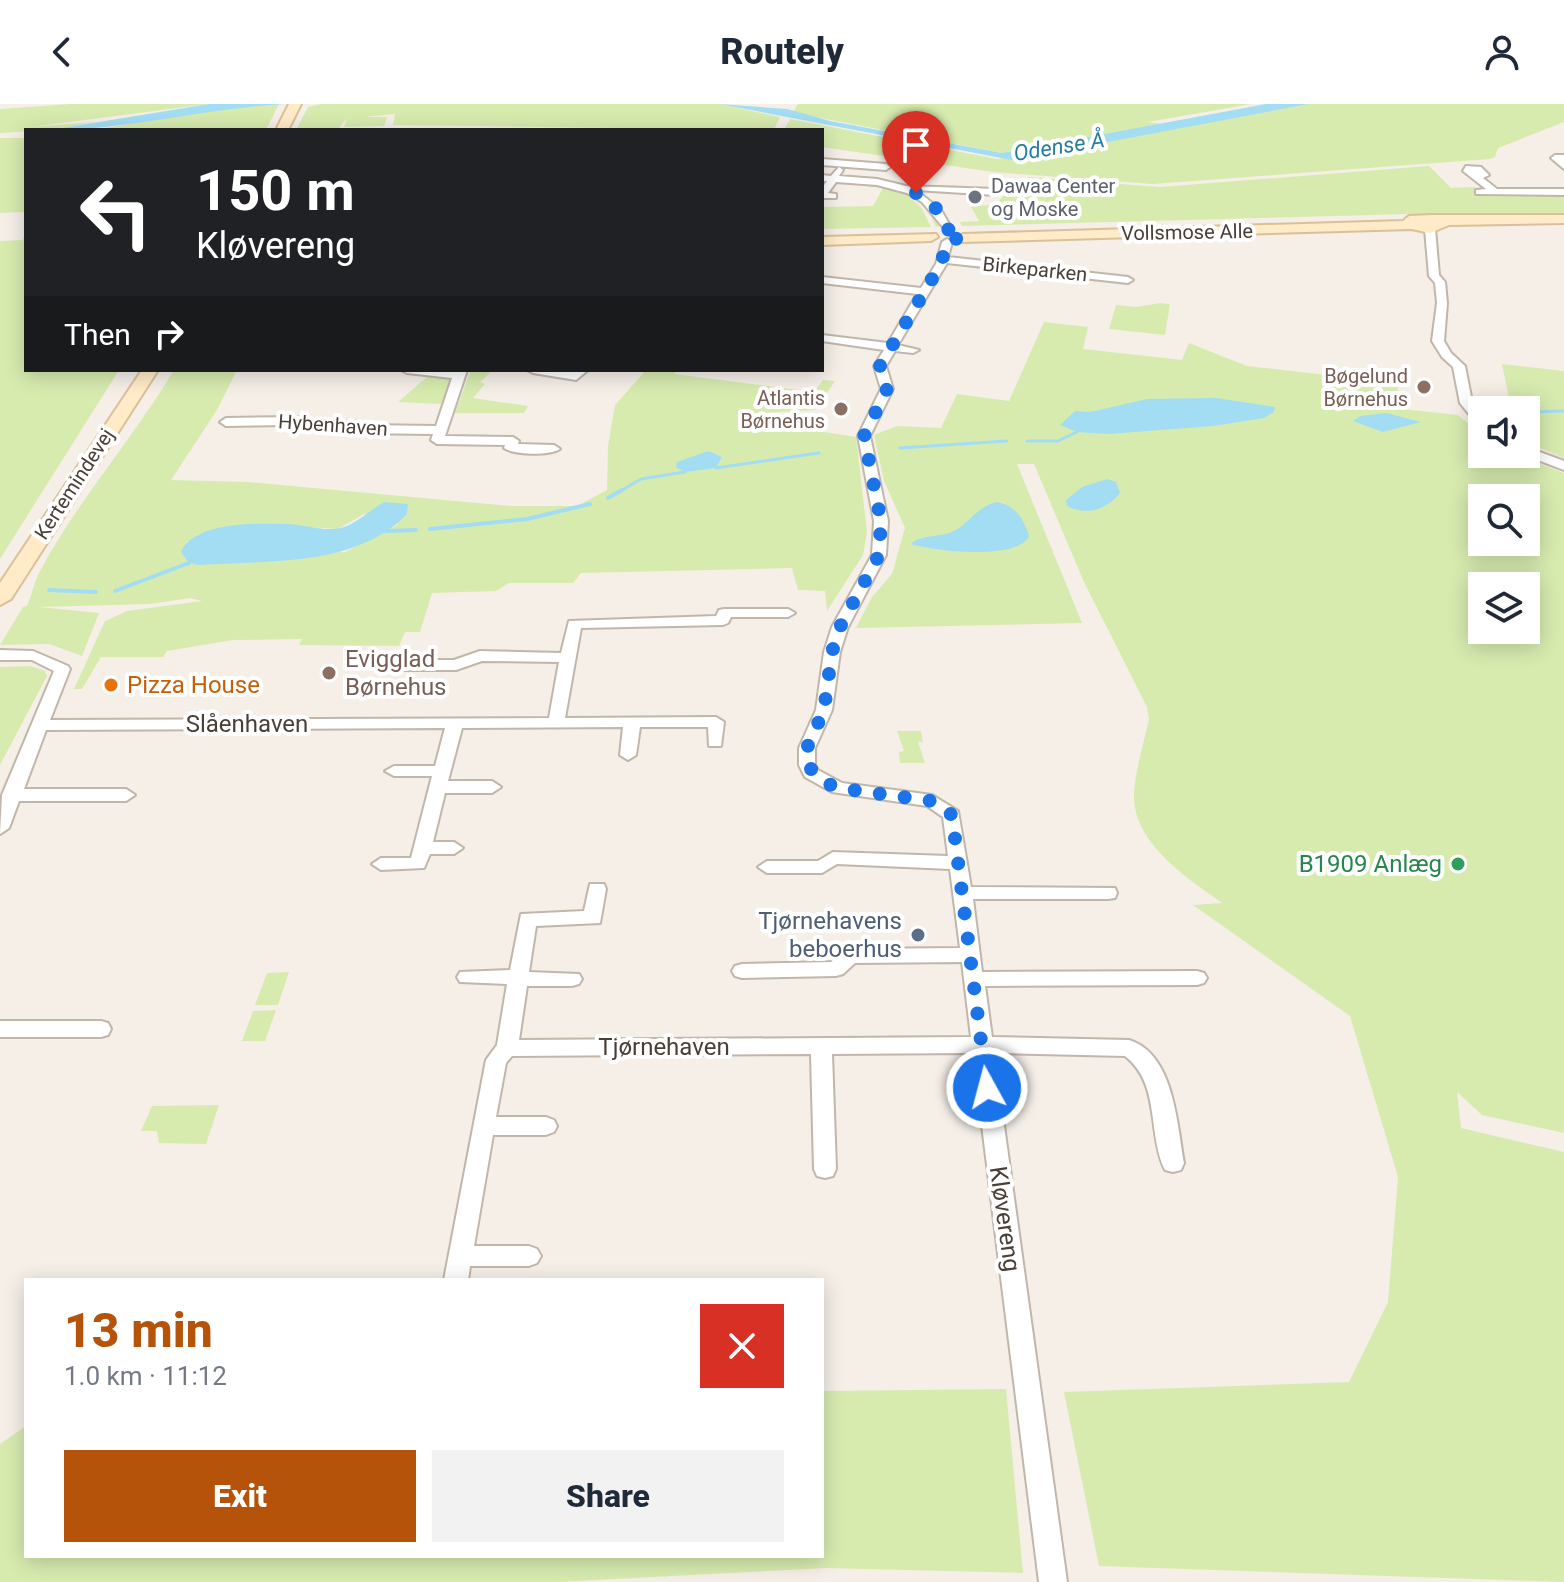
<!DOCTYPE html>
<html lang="en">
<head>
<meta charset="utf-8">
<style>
	body { margin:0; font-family:Roboto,sans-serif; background:#f2f2f3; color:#1f2937; height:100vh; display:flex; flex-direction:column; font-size:30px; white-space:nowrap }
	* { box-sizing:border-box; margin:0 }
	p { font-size:26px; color:#747a83 }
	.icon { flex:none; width:44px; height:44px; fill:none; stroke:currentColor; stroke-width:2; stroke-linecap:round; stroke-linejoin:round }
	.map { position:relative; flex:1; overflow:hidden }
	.side { position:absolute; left:24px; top:1174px; width:800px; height:280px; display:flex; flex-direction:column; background:#fff; border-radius:0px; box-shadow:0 4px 20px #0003 }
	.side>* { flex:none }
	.top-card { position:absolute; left:24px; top:24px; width:800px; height:244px; border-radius:0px; box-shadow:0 4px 20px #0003; background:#202124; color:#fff; overflow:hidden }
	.buttons { position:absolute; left:1468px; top:292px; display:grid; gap:16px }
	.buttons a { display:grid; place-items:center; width:72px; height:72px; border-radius:0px; background:#fff; box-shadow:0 4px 20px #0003; font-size:40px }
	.pin { position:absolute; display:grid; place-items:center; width:68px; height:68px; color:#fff; margin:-82px -34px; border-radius:50% 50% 50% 0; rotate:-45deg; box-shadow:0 0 8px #0007 }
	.pin .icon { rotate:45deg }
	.me { position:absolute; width:88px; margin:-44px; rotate:353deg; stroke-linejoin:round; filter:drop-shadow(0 0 6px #0008) }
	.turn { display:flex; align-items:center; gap:28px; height:168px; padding:0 40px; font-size:36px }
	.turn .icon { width:104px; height:104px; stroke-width:2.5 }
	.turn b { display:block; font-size:56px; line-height:68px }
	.then { display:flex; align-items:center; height:76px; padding:0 40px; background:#0003; gap:16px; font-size:30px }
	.round { display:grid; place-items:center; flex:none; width:84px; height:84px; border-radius:0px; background:#f2f2f3 }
	.overview { display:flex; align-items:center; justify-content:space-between; height:136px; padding:0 40px }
	h1 { font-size:48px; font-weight:800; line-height:60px; color:#b45309 }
	.button { display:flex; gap:16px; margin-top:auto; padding:16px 40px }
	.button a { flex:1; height:92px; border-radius:0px; background:#b45309; color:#fff; font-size:32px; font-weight:800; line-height:92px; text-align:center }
	.button a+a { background:#f2f2f3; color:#1f2937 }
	header { display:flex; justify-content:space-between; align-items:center; height:104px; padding:0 40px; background:#fff; font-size:36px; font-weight:800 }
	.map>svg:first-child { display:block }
	.green { fill:#d7ebaf; fill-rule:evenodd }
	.water { fill:#a2ddf4 }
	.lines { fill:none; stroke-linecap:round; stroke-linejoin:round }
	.stream-far1 { stroke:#a2ddf4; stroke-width:3 }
	.stream { stroke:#a2ddf4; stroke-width:4 }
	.street-casing { stroke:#c1b6aa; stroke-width:4 }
	.secondary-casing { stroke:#dac098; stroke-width:4 }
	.street { fill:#fff; fill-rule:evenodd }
	.secondary { fill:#ffebc8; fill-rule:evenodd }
	.route { stroke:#1a73e8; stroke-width:14; stroke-dasharray:0 25.2 }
	.worship-dot { fill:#6b7280; stroke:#fff; stroke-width:3 }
	.education-dot { fill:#8d6e63; stroke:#fff; stroke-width:3 }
	.food-dot { fill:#e8710a; stroke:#fff; stroke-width:3 }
	.leisure-dot { fill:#2e9e5b; stroke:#fff; stroke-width:3 }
	.service-dot { fill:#5c6f8a; stroke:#fff; stroke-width:3 }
	.labels { text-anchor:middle; stroke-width:8; stroke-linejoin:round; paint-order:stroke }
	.far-worship-label { font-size:20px; fill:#5b616d; stroke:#fff; text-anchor:start }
	.far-street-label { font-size:20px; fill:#493f36; stroke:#fff }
	.far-education-label { font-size:20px; fill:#785e54; stroke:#fff; text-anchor:end }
	.far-water-label { font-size:22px; font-style:italic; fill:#257ca2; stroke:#fff }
	.education-label { font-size:24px; fill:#785e54; stroke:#fff; text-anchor:start }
	.food-label { font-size:24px; fill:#c56008; stroke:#fff; text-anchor:start }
	.street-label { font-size:24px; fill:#493f36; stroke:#fff }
	.leisure-label { font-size:24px; fill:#27864d; stroke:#fff; text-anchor:end }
	.service-label { font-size:24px; fill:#4e5e75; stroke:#fff; text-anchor:end }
</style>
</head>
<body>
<header><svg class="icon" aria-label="back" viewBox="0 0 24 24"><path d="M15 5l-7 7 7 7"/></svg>Routely<svg class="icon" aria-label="person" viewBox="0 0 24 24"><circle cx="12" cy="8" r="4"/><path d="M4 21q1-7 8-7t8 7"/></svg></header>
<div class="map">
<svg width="1564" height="1478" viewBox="0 0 1564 1478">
	<rect width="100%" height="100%" fill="#f5efe8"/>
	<path class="green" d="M71,0H209L30,23L96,18L50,26L0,29V5Z
		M279,0L266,26H94L223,4Z
		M321,0H719L780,13L774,26L393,21L395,10L365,13H387L384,22L344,23L347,14L339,24L370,26H296L308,3Z
		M798,0H1251L1148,18L1164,20L1158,21L1002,49L805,11L793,8Z
		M1309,0H1564V18L1498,44L1495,53L1490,55L1153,80L993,68L822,43V26H784L790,15L997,55Z
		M0,34H26V108L0,109Z
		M1429,62L1451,84L1474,83L1480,89L1564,90V110H1410L962,122L960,118L979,117L971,103L997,100L1003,92L1017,88L1029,73L1160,83Z
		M835,78C879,80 920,78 940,122L936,123C927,105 928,100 904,89L921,103L931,123L822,125V103L873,102L883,84Z
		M26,127V266H119L0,455V137L23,136Z
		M1160,199L1170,200L1165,231L1109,225L1116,201L1136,203Z
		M1044,218L1088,223L1083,245L1182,256L1189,239L1247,262L1396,279L1403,305L1458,311L1482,331V350H1513L1564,369V1029L1482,1011L1457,988L1461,1024L1564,1048V1478L1099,1462L1064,1288L1349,1278L1388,1198L1398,1073L1350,912L1193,801L1222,799C1187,774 1131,738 1134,688C1136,664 1144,638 1149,615L1147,603L1084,478L1034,360H1017L1082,519L856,524L872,493L892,470L905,424L884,377L874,331L897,322L941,324L957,290L1009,297ZM1482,394H1526V438H1482ZM1482,482H1526V526H1482Z
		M1502,260L1564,267V354L1526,338V306H1482L1476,296L1510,299Z
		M174,266H237L217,306L171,376L248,378L511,402H577L607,386L608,342L615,301L646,266H677L674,270L814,288L823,276L835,277L815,306L761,309L754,317L856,333L867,428L863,451L827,507L825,487L798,486L792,464L581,469L573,479H509L496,487L432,489L420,528H405L399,542L299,541L302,535L232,536L167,547L163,553H101L82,585H74L105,517L127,507L202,497L190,494L150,500L39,503L99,509L82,552L49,540L0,541L23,503L27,502C32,491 34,478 40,467C78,396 132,336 174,266ZM364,410L398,420L345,448L185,439L200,430L257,420L338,425Z
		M471,266H493L480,278L485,280L473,294L528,302L524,309H455Z
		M428,272L452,276L441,300L398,298Z
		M31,562L45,567L47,572L0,661V563Z
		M897,627H921L923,638H918L925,659H900L899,648L904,647Z
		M289,868L278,901H255L267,869Z
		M276,906L265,937H242L253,907Z
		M219,1001L206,1040L159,1039L157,1027H141L152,1002Z
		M1006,1285L1023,1469L826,1464L558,1478H0V1340L26,1322V1452H822V1287Z"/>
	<path class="water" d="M209,0H286C207,4 129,26 50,26Z
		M719,0L787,5L830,17L1002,49L1266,0H1309L1012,56Z
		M1216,294L1275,303L1274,308L1264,314L1213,322L1108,330L1077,328L1060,321L1075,307L1090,308L1147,295Z
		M1386,309L1421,318L1383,328L1353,317L1361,312Z
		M708,347L722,353L716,364L685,368L676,363L677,358Z
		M1107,375L1116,378L1120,389C1107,406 1086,412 1067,402L1066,396L1082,383Z
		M384,398L408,400L407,410C355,464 267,456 199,461L189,459L181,448C193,418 257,419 285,420C302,420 324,428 341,424C356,420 370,406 384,398Z
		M997,398C1015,401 1024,415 1029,432C1018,457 933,447 911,440C921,430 940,434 954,427C971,418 976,403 997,398Z"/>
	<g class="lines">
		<path class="stream-far1" d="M1526,308L1564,307
			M1027,337H1058L1077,328
			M900,344L1007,337
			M716,364L819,349
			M619,388L641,375L685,368"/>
		<path class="stream" d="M608,394L622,386
			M430,425L527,415L590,400
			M385,427L416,426
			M49,486L96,488
			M115,487L189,459"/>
		<defs>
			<path id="street" d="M1555,51H1564V65L1551,54Z
				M822,55L886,60L890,63L886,66L822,61Z
				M1466,62L1481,63L1489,71L1483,74L1497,85H1564V91L1476,90V86L1486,85L1463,67Z
				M839,63L843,66L839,72L877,75L906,82L996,85L1001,88L996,91L916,86L941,106L952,125L947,128L922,98L907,89L877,81L836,78L828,89L836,90V94H822V84L827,77H822V71L831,72Z
				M1430,122L1435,125L1439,171L1445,178L1447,199L1444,237L1451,249L1465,262L1472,298L1482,310V322L1478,321L1460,299L1453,263L1442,253L1432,237L1437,199L1435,179L1429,172L1425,125Z
				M947,135L952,138L948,153L1128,173L1133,176L1128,179L947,159L898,241L919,246L913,249L895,247L886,262L893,285L870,332L888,417L886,451L848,523L840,548L832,606L815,644V661L818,666L842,679L932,691L958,707L971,783L1115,784L1117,789L1115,794L1108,795H973L982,868L1197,867L1204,869L1207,874L1204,879L1197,881L985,882L992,933L1129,936C1174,950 1177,1020 1184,1059L1181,1066L1173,1068L1165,1066C1147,1029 1161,980 1125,952L994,949L1067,1478H1039L973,949L832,950L836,1065L833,1072L825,1074L817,1072L814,1065L811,950L512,952L506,959L496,1013H546L554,1016L557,1022L554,1028L546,1031H493L474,1142H529L537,1145L541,1152L537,1159L529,1162H470L468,1176H444L486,956L497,941L507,880L460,878L457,873L460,868L510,866L521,810L584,807L590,780H604L606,785L600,819L536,822L529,868L579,870L582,875L579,880L572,882H527L519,936L971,933L962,858L855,859L843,870L836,872L742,874L735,872L732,867L735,862L742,860L831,858L850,845L960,844L950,765L837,760L822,769H767L758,763L767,757H818L833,748L948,752L943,713L927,702L832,688L805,673L799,661V644L816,606L824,548L832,523L872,451L874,417L858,332L881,285L874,262L884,246L822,237V231L888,239L917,190L822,179V173L921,184L936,160L942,138Z
				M401,266H467L445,332L513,333L519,337L518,340L554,341L560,345C549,352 515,351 504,344L505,341L437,340L431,336L433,330L355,329L349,325H296L290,321L226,322L220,318L226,314L298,313L304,317H358L364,321L436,322L452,274L407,269Z
				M527,266H588L576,276L533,269Z
				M1526,343L1564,357V366L1522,350H1526Z
				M724,505H788L795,509L788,513H731L728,519L723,521L581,524L565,614L716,613L724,618L721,642H709L708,623H640L636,651L628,656L620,651L623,623L462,624L448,677H492L501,683L492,689H445L433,738H454L463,744L454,750H430L424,764L381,766L372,760L381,754H411L432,672H394L385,667L394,662H435L445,624L46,626L24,685H126L135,691L126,697H19L9,724L0,730L2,691L54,567L32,556H0V546L33,547L68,562L70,565L50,616L549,614L559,558L482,557L456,566H395L387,561L395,556H454L480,547L561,549L569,517L716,512L719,506Z
				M0,917H101L108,919L111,925L108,931L101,933H0Z"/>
			<path id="secondary" d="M289,0H301L288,26H276Z
				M1432,111H1564V119L1449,121L1430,129L1412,125L963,138L956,134L963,130L1403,117L1409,112Z
				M936,130L938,133L931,137L822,141V133Z
				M142,266H158L11,495L0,501V479Z"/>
		</defs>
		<use href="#street" class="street-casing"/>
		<use href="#secondary" class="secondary-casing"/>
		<use href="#street" class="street"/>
		<use href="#secondary" class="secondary"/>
	</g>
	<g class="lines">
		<path class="route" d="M916,89L934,101L947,125L964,132L947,138L941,160L880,262L887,285L864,332L881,417L879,451L840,523L832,548L824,606L807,644V661L824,678L838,684L932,697L952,711L987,984"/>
	</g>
	<circle class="worship-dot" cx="975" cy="93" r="8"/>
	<g class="education-dot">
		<circle cx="1424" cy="283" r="8"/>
		<circle cx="841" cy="305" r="8"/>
		<circle cx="329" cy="569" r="8"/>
	</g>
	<circle class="food-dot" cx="111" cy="581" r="8"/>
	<circle class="leisure-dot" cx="1458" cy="760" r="8"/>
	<circle class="service-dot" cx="918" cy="831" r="8"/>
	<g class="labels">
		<g class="far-worship-label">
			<text x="991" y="89">Dawaa Center<tspan x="991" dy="23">og Moske</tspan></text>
		</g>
		<g class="far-street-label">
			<text transform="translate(1187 128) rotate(-1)" y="7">Vollsmose Alle</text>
			<text transform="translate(1035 165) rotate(6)" y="7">Birkeparken</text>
			<text transform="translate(333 321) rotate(4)" y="7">Hybenhaven</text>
			<text transform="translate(74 380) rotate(-57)" y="7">Kertemindevej</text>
		</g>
		<g class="far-education-label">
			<text x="1408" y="279">Bøgelund<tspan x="1408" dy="23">Børnehus</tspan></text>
			<text x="825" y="301">Atlantis<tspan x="825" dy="23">Børnehus</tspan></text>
		</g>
		<g class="far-water-label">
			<text transform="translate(1059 42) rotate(-9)" y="8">Odense Å</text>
		</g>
		<g class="education-label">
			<text x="345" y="563">Evigglad<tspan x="345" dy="28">Børnehus</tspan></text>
		</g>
		<g class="food-label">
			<text x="127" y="589">Pizza House</text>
		</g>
		<g class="street-label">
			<text x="247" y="628">Slåenhaven</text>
			<text x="664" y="951">Tjørnehaven</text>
			<text transform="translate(1005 1115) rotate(82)" y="8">Kløvereng</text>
		</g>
		<g class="leisure-label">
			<text x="1442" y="768">B1909 Anlæg</text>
		</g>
		<g class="service-label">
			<text x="902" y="825">Tjørnehavens<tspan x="902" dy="28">beboerhus</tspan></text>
		</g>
	</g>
</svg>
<div class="buttons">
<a><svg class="icon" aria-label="sound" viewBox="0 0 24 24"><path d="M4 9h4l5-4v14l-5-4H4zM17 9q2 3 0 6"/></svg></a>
<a><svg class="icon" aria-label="search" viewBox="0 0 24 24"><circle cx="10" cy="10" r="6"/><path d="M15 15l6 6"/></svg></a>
<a><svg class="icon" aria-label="layers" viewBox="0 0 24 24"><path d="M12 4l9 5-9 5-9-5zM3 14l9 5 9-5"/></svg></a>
</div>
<div class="pin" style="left:916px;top:89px;background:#d93025"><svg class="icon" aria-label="arrive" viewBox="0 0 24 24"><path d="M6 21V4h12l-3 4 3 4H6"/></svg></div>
<svg class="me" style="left:987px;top:984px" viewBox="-20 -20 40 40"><circle r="17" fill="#1a73e8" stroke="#fff" stroke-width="3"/><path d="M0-11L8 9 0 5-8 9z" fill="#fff"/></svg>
<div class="top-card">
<div class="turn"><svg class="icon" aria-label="left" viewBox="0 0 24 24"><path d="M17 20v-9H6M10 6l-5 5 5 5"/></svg><div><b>150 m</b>Kløvereng</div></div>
<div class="then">Then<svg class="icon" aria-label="right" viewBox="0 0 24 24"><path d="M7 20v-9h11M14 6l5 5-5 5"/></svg></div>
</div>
<section class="side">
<div class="overview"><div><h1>13 min</h1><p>1.0 km · 11:12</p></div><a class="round" style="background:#d93025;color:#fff"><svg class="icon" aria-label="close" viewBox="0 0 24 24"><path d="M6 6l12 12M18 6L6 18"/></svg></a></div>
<div class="button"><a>Exit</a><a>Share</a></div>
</section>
</div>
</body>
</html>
